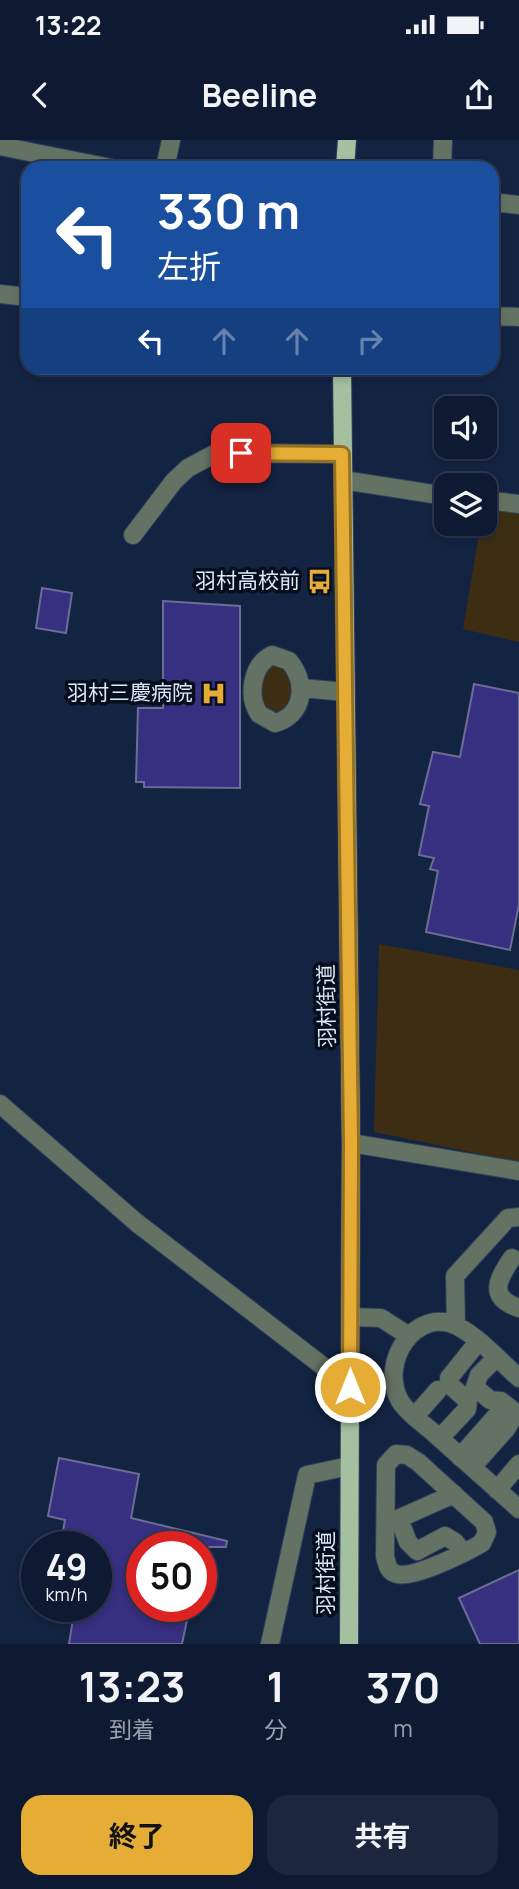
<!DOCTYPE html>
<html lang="ja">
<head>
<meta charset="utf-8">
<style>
	body { margin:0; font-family:Manrope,"Noto Sans JP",sans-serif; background:#1c273e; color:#f1f3f6; height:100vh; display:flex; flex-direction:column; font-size:26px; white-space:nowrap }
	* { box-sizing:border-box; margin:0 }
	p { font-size:23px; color:#9ba1ac }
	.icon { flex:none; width:38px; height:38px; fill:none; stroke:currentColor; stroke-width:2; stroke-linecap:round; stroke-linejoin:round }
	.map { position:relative; height:1504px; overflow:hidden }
	.details { display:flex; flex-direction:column; background:#0e1a32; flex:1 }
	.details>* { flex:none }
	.guide { position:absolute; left:21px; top:21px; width:478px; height:214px; border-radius:21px; box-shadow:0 4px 10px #0003,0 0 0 2px #2e384d; background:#1a4fa0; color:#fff; overflow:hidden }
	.buttons { position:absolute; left:434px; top:256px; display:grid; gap:14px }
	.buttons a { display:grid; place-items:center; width:63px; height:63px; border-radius:14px; background:#0e1a32; box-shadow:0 4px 10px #0003,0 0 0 2px #2e384d; font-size:35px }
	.speed { position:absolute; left:21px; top:1391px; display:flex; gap:14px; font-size:35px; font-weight:700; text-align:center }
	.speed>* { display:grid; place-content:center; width:91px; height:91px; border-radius:50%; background:#0e1a32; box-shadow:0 4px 10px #0003,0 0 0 2px #2e384d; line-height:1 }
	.speed small { font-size:18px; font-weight:400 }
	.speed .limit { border:10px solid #d22; background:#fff; color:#111 }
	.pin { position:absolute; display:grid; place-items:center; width:60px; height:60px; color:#fff; margin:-30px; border-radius:14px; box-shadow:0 4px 10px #0006 }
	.me { position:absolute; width:77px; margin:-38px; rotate:0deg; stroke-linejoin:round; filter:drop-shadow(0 0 5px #0008) }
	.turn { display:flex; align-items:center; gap:24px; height:147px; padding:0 21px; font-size:32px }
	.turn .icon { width:91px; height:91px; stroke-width:2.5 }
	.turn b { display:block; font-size:49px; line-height:60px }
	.lanes { display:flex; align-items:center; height:66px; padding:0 21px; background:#0003; justify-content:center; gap:35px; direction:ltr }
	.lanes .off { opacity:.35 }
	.eta { display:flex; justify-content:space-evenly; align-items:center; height:119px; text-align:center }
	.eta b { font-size:42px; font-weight:700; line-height:49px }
	.button { display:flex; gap:14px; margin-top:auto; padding:14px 21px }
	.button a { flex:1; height:80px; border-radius:21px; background:#e5ad35; color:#111; font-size:28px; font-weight:700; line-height:80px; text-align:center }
	.button a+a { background:#1c273e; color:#f1f3f6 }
	.status { display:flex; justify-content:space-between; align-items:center; height:49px; padding:0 35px; background:#0e1a32; direction:ltr }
	.status svg { height:19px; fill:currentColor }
	header { display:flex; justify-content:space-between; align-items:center; height:91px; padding:0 21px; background:#0e1a32; font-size:32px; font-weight:700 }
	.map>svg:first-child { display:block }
	.green { fill:#3d2e13 }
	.building { fill:#372f80; stroke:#6b6d95; stroke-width:2 }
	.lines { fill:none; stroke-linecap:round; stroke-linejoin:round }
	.minor-casing { stroke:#2f3f5c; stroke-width:20 }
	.major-casing { stroke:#2f3f5c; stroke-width:20 }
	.minor { stroke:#647263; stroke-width:18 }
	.major { stroke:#a4c0a1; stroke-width:18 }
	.route-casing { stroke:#957022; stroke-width:18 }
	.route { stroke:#e5ad35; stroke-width:12 }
	.labels { text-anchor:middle; stroke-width:7; stroke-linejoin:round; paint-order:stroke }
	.poi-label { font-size:21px; fill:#dce8fd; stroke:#060d1b; text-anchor:end }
	.street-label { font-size:21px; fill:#dce8fd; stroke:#060d1b }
</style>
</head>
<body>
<div class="status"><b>13:22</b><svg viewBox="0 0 49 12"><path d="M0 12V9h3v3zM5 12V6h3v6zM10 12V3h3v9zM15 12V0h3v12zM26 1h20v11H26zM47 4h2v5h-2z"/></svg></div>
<header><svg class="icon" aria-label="back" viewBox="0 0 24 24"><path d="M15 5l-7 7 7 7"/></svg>Beeline<svg class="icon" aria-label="share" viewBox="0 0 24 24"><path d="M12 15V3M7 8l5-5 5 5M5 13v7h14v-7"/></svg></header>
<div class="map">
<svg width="519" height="1504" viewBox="0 0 519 1504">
	<rect width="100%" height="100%" fill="#132342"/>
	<path class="green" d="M498,371L519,372V502L463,489L479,394L486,379Z
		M277,524L291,534L293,558L283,574L269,570C255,556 259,531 277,524Z
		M379,804L519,830V1022L374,992Z"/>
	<path class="building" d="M42,448L72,453L66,493L36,488Z
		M163,461L240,466V648L144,647V642H136L138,568H163Z
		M474,544L519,553V764L510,810L426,792L438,731L430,729L434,718L419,715L429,666L420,664L433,612L460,617Z
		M59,1318L139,1334L131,1378L227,1401L226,1407H142V1466H190L182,1504H69L75,1466H96V1407H60L65,1380L48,1376Z
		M519,1430V1504H480L459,1458Z"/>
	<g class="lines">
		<defs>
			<path id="minor" d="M0,6L111,28
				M165,28L171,0
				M442,28L443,0
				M492,62L519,65
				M0,154L28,157
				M492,176L519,177
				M343,340L446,356
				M485,360L519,364
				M133,395L174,341L188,328L216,313L343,314
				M272,515L289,521C307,542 305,575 275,583L259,574C247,555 252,525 272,515Z
				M302,548L345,552
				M0,964L137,1083L350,1247
				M351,1003L519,1031
				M512,1118C498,1139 487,1157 519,1168
				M351,1177L381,1178L409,1196
				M456,1185L455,1136L508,1078L519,1077
				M519,1238C500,1221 480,1198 457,1186C417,1166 378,1221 400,1261C408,1274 424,1284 435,1294C463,1319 491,1344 519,1369
				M415,1276L438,1250
				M440,1298L467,1269L468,1261L450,1245L449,1238L478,1202
				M396,1314L407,1315L418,1322L484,1382L487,1392L482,1403C467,1412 413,1439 397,1434C388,1432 387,1424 385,1416L386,1325Z
				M460,1317L497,1275
				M472,1327L506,1289L511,1281V1269L501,1261L490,1260L475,1247L479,1235L496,1218
				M497,1350L519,1324
				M399,1379L408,1402L417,1411L445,1396L455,1402L463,1412
				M389,1383L454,1354
				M270,1504L307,1335L349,1326"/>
			<path id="major" d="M345,28L347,0
				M342,228L351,1003L349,1504"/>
		</defs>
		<use href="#minor" class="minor-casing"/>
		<use href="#major" class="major-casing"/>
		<use href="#minor" class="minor"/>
		<use href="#major" class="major"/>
	</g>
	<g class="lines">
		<defs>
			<path id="route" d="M241,313L342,314L351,1003L350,1247"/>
		</defs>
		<use href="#route" class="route-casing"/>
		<use href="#route" class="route"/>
	</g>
	<defs>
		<symbol id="bus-bare" viewBox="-9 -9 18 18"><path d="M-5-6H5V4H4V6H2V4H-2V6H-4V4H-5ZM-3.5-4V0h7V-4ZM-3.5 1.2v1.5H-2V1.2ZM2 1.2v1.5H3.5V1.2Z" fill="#e5ad35" stroke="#060d1b" stroke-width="2.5" paint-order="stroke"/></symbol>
		<symbol id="hospital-bare" viewBox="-9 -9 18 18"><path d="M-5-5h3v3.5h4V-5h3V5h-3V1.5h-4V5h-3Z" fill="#e5ad35" stroke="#060d1b" stroke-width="2.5" paint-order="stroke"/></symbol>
	</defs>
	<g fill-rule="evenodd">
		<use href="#bus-bare" x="302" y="424" width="35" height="35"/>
		<use href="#hospital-bare" x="196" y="536" width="35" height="35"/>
	</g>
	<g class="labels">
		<g class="poi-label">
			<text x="300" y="448">羽村高校前</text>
			<text x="193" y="560">羽村三慶病院</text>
		</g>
		<g class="street-label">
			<text transform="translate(327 866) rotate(-91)" y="7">羽村街道</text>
			<text transform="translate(326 1433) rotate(-90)" y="7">羽村街道</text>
		</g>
	</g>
</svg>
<div class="buttons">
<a><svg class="icon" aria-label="sound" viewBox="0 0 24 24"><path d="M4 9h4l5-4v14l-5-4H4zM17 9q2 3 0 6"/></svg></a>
<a><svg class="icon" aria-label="layers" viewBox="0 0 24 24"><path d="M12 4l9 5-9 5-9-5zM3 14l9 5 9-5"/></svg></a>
</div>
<div class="speed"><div>49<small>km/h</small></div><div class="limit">50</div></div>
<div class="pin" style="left:241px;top:313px;background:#d93025"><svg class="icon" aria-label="arrive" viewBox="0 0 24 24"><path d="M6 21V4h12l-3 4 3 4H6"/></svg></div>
<svg class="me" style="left:350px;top:1247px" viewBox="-20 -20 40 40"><circle r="17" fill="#e5ad35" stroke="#fff" stroke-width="3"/><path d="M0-11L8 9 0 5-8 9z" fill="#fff"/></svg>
<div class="guide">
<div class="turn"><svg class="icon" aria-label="left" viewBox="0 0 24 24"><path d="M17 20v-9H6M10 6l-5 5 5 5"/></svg><div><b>330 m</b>左折</div></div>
<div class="lanes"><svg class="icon" aria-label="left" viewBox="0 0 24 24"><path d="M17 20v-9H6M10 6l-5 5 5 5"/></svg><svg class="icon off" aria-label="ahead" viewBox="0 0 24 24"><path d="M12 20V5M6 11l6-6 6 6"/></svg><svg class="icon off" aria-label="ahead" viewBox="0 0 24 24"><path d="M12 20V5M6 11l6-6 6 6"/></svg><svg class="icon off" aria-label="right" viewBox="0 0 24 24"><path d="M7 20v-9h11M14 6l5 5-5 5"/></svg></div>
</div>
</div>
<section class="details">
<div class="eta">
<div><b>13:23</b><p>到着</p></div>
<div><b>1</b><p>分</p></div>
<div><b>370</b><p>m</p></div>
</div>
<div class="button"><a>終了</a><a>共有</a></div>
</section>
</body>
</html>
